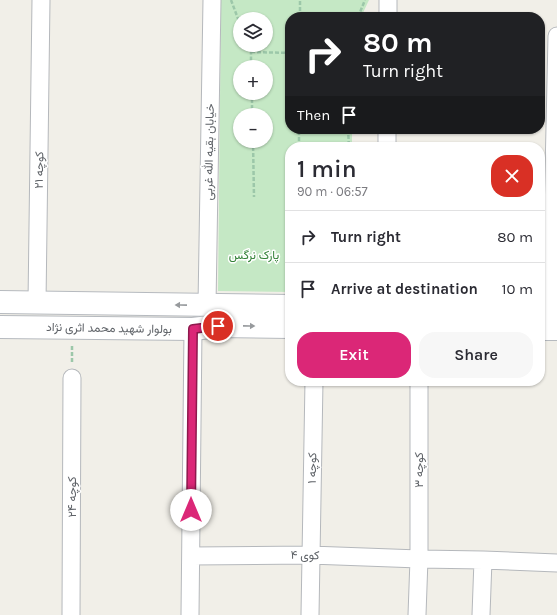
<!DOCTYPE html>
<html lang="en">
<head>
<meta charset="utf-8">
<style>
	body { margin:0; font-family:Karla,Vazirmatn,sans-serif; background:#f7f7f7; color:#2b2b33; height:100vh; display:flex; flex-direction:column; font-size:15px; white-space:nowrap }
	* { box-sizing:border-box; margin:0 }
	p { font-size:13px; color:#7c7c81 }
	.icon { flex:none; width:22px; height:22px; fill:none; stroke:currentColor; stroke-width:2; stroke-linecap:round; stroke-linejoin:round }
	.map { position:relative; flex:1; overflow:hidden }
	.drawer { position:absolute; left:285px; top:142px; width:260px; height:244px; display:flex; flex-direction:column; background:#fff; border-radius:16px; box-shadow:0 1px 3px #0004 }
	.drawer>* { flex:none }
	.top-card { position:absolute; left:285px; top:12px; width:260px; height:122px; border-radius:16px; box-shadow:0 1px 3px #0004; background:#202124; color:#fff; overflow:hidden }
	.buttons { position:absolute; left:233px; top:12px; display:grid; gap:8px }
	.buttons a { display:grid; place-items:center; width:40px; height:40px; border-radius:50%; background:#fff; box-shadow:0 1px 3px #0004; font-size:20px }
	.pin { position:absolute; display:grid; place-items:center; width:34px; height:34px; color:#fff; margin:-17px; border:2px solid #fff; border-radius:50%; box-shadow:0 1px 4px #0007 }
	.me { position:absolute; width:44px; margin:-22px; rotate:0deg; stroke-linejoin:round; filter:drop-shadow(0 0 3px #0008) }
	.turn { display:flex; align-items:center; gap:14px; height:84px; padding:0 12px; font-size:18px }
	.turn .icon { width:52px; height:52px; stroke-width:2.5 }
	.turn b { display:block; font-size:28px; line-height:34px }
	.then { display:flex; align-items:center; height:38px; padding:0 12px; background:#0003; gap:8px; font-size:15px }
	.round { display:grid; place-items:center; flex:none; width:42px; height:42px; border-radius:16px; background:#f7f7f7 }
	.head { display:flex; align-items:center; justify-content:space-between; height:68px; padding:0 12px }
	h1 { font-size:24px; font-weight:600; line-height:30px }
	.primary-button { display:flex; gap:8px; margin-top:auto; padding:8px 12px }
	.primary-button a { flex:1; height:46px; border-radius:16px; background:#db2777; color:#fff; font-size:16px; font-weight:600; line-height:46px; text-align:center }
	.primary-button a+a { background:#f7f7f7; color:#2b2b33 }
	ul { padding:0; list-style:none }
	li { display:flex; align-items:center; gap:12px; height:52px; padding:0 12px; border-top:1px solid #e1e1e2 }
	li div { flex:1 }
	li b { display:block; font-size:15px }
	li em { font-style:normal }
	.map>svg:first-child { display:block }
	.park { fill:#c5e8c5; fill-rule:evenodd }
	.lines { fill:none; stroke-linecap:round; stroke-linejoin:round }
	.street-casing { stroke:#b5b8bc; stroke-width:19 }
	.secondary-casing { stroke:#b6babf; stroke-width:24 }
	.path { stroke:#9cc7a9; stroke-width:2.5; stroke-dasharray:4 2; stroke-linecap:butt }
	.street { stroke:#fff; stroke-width:17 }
	.secondary { stroke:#fff; stroke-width:22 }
	.oneway { fill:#979a9d }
	.route-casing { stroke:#8e194d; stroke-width:10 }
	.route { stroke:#db2777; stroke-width:7 }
	.labels { text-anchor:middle; stroke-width:3; stroke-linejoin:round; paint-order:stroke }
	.street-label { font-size:12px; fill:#5f6368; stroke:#fff }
	.park-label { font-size:12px; fill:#348238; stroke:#fff }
</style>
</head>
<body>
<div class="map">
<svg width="557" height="615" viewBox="0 0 557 615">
	<rect width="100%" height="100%" fill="#f1efe8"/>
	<path class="park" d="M221,0H369L361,17H290V129H352V143L353,147H290V292L218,291ZM240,19H266V45H240ZM240,67H266V93H240ZM240,115H266V141H240Z"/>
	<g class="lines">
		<defs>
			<path id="street" d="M388,17V0
				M387,147V129
				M37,303L41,0
				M207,305L212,0
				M551,309L557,36
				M191,556L310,555L419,559L483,560L557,563
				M71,615L72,378
				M190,615L193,329
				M310,615L314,381
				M417,615L419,559V381
				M481,615L483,560"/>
			<path id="secondary" d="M0,302L290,306
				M540,309H557
				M0,327L193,329L218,326L290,327
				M540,329H557"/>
		</defs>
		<use href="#street" class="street-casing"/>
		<use href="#secondary" class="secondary-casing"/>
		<path class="path" d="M231,0L240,24
			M300,17V0
			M358,17L365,0
			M248,45L251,52V67
			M251,52L290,53
			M252,93V115
			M348,129L349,147
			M253,141L254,197
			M299,147V129
			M72,346V363"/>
		<use href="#street" class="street"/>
		<use href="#secondary" class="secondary"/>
	</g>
	<defs><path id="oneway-solid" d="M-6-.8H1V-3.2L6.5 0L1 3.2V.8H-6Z"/></defs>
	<g class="oneway">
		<use href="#oneway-solid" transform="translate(181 305) rotate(-179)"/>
		<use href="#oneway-solid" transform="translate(249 326) rotate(1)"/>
	</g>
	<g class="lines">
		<defs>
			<path id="route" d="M191,510L193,329L218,326"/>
		</defs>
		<use href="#route" class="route-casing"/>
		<use href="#route" class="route"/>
	</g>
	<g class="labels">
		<g class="street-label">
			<text transform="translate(209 152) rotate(-89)" y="4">خیابان بقیه الله غربی</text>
			<text transform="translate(39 170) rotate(-89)" y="4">کوچه ۲۱</text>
			<text transform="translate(109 328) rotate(1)" y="4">بولوار شهید محمد اثری نژاد</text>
			<text transform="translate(312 468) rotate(-89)" y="4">کوچه ۱</text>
			<text transform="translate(419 470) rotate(-90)" y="4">کوچه ۳</text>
			<text transform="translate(72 497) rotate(-90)" y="4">کوچه ۲۴</text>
			<text transform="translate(305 555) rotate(1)" y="4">کوی ۴</text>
		</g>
		<g class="park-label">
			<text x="254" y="259">پارک نرگس</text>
		</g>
	</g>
</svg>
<div class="buttons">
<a><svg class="icon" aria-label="layers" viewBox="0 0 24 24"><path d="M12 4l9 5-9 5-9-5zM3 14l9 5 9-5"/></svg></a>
<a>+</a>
<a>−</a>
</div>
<div class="pin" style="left:218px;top:326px;background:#d93025"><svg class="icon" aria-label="arrive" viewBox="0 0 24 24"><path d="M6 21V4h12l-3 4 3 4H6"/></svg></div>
<svg class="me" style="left:191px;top:510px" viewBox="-20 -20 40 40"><circle r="19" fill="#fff"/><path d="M0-13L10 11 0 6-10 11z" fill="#db2777"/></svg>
<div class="top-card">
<div class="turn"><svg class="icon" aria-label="right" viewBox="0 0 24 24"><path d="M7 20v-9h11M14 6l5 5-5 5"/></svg><div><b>80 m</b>Turn right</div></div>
<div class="then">Then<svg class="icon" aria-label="arrive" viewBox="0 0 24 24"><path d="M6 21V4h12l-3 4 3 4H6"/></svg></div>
</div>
<section class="drawer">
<div class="head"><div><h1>1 min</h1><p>90 m · 06:57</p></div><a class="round" style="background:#d93025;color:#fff"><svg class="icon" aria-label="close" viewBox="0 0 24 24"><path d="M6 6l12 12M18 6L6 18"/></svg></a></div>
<ul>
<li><svg class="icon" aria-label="right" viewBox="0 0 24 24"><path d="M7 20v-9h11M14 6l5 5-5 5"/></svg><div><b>Turn right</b></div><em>80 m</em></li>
<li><svg class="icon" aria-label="arrive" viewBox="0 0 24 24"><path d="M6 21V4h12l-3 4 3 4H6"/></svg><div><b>Arrive at destination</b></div><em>10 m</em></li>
</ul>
<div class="primary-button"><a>Exit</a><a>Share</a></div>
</section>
</div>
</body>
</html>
